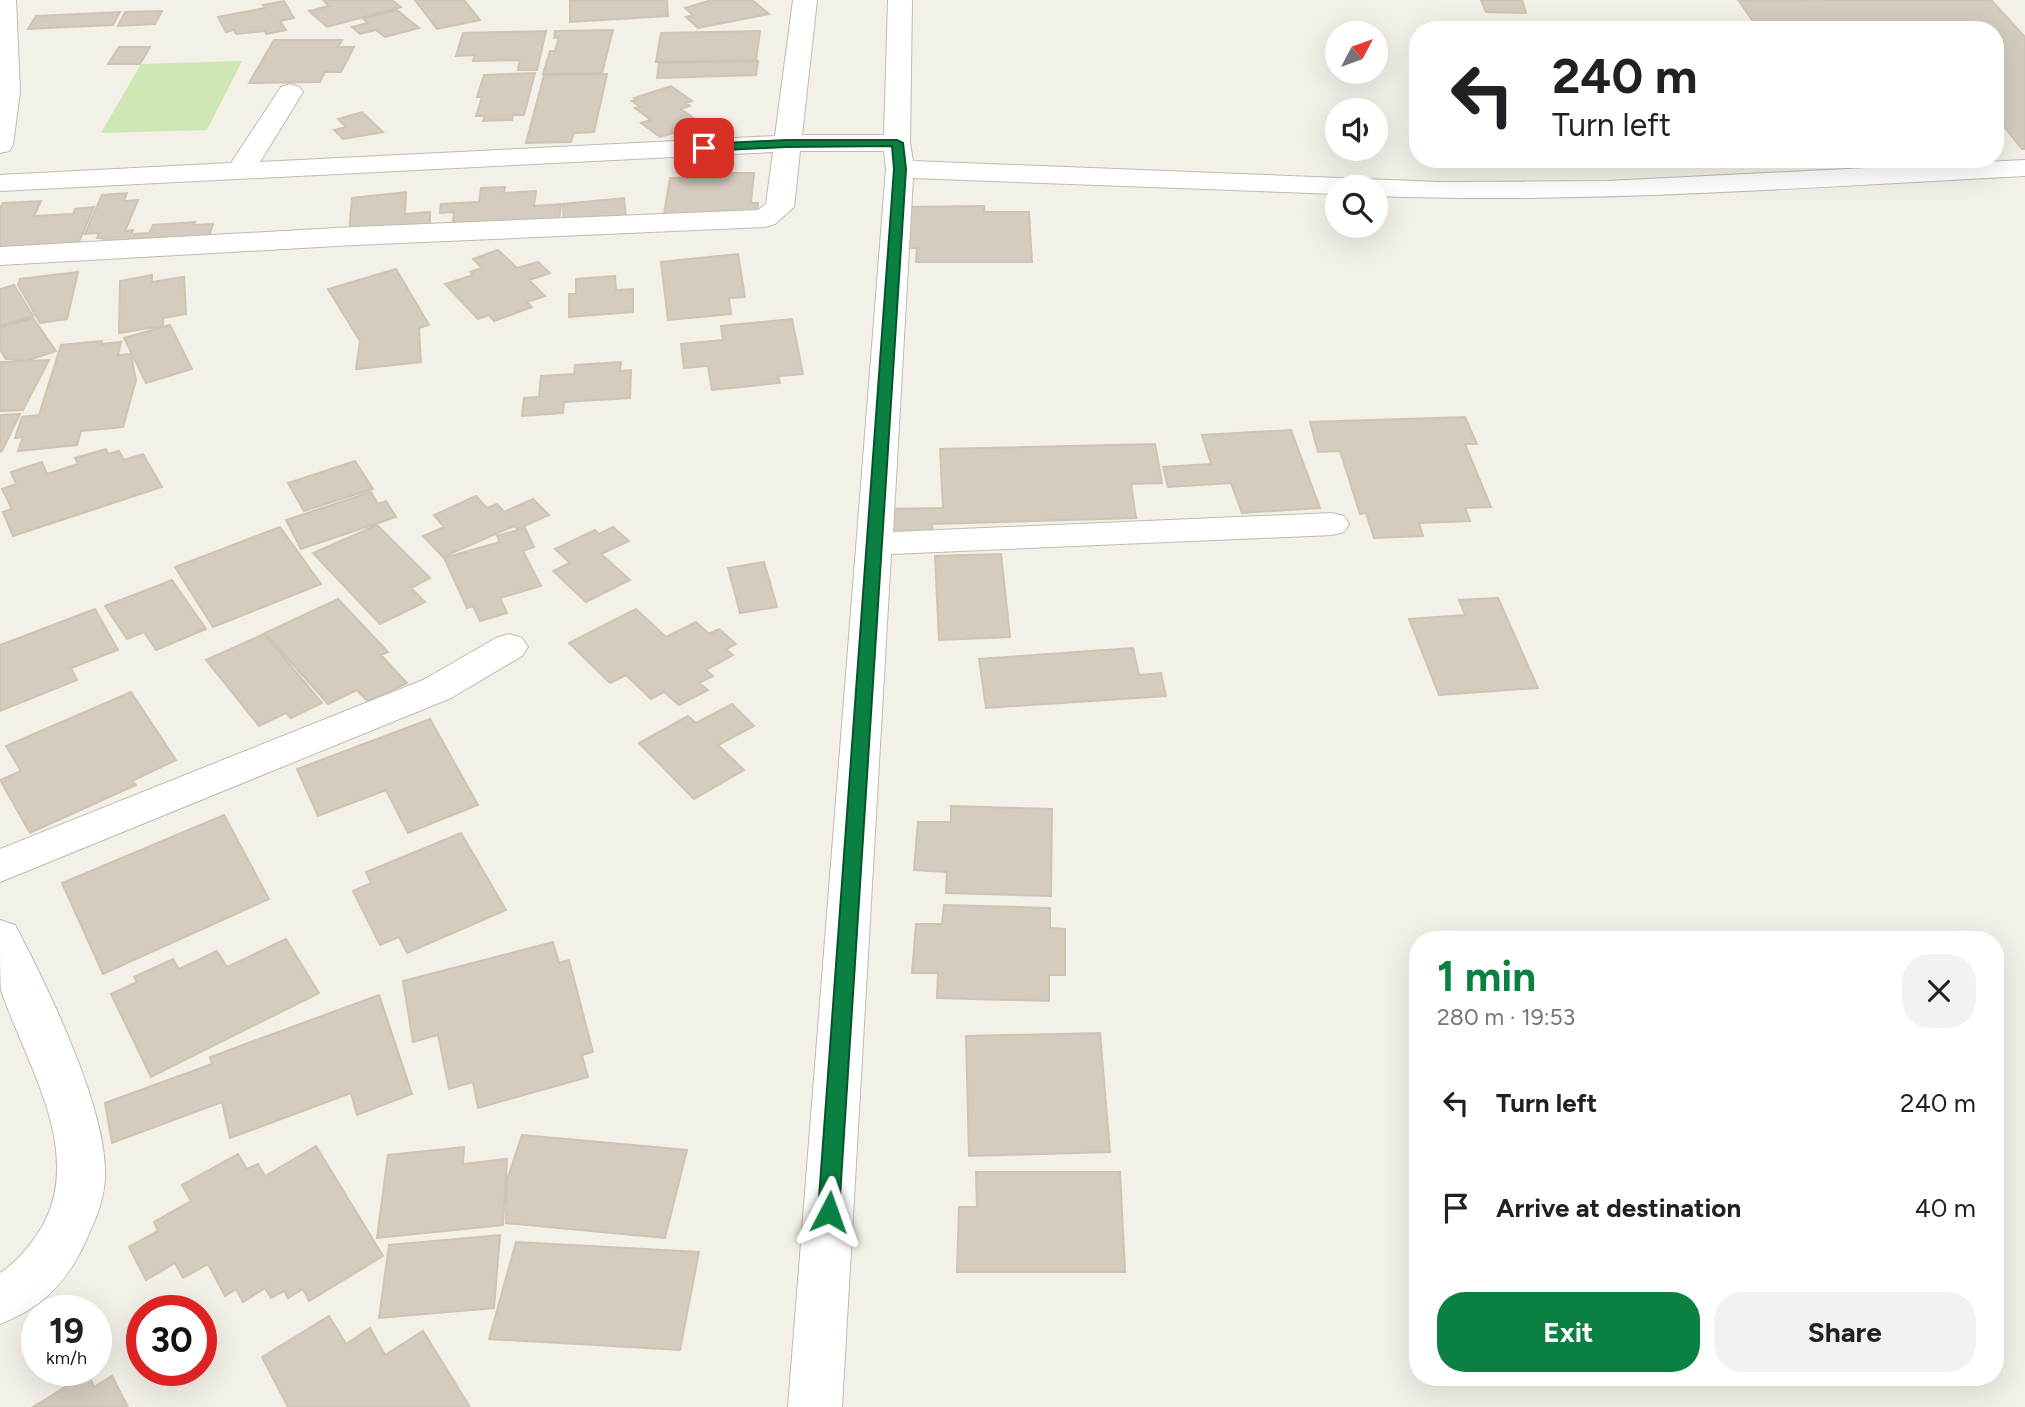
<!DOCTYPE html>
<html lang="en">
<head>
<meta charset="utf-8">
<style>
	body { margin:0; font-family:Figtree,sans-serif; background:#f2f2f2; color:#202124; height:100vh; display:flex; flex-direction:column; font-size:26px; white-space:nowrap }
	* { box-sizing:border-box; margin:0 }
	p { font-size:23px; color:#757577 }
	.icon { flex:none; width:38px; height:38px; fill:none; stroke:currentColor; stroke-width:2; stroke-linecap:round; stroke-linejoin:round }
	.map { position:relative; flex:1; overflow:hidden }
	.drawer { position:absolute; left:1409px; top:931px; width:595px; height:455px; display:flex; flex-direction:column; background:#fff; border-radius:28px; box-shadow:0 7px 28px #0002 }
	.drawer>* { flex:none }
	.banner { position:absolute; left:1409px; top:21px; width:595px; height:147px; border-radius:28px; box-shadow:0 7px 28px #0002; background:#fff; color:#202124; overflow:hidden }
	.needle { width:46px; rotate:49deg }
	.buttons { position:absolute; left:1325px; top:21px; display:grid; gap:14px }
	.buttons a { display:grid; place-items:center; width:63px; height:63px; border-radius:50%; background:#fff; box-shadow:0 7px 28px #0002; font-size:35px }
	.speed { position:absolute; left:21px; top:1295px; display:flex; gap:14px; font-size:35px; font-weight:700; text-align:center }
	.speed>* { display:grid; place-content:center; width:91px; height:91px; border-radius:50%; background:#fff; box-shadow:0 7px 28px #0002; line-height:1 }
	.speed small { font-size:18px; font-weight:400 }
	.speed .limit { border:10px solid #d22; background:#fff; color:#111 }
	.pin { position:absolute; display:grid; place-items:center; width:60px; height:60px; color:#fff; margin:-30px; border-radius:14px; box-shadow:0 4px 10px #0006 }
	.me { position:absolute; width:77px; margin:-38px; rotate:4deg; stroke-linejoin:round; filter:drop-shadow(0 0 5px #0008) }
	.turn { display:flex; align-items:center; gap:24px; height:147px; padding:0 28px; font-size:32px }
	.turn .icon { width:91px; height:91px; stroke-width:2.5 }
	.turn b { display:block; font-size:49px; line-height:60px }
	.round { display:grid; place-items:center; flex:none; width:74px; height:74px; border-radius:28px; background:#f2f2f2 }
	.overview { display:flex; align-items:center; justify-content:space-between; height:119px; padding:0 28px }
	h1 { font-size:42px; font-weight:700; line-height:52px; color:#0b8043 }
	.action { display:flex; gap:14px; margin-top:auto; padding:14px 28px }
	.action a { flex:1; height:80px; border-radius:28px; background:#0b8043; color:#fff; font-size:28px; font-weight:700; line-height:80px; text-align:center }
	.action a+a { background:#f2f2f2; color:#202124 }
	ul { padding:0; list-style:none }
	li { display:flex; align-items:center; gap:21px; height:105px; padding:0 28px }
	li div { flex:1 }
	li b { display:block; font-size:26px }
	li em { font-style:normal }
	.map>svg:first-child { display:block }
	.green { fill:#cde6b3 }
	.building { fill:#d4ccbe; stroke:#cfc4b2; stroke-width:2 }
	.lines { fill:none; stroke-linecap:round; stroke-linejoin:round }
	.minor-casing { stroke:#c1bbae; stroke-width:2 }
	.minor { fill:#fff; fill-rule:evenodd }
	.route { fill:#0b8043; stroke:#07532c; stroke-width:2 }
</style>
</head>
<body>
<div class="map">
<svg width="2025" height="1407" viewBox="0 0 2025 1407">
	<rect width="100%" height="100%" fill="#f3f0e8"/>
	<path class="green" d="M242,61L207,130L101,133L141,64Z"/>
	<path class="building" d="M323,0H392L401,7L327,27L309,11L329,6Z
		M415,0H464L480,20L437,29Z
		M570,0H667L668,16L570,22Z
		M712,0H752L769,14L698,28L686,17L693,15L685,8Z
		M1481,0H1522L1526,13L1486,12Z
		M1912,0H1991L2025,37V149H2022L2002,124L1995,125V30H1759L1739,1Z
		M284,1L294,18L280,21L286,30L266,34L265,31L236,34L234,30L226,32L218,17L265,8L263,5Z
		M397,10L419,28L385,37L376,30L360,34L352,27L368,23L363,19Z
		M162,11L155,24L118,26L125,12Z
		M120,12L113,25L28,29L36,16Z
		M613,30L602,73L543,74L550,51H555L559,37L554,38L555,31Z
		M546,31L537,70H518L520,60L473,61L475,55L456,56L463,33Z
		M760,31L756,60L656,62L661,33Z
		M274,40H342L338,47H354L341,72H325L320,82L249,83Z
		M119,47H150L140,64H108Z
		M758,61L756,75L657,78L659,63Z
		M535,73L524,115H513L512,120L483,121L485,116H476L482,97H477L484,75Z
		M607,74L594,132L574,133L571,142L526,143L544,75Z
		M671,86L692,101L686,103L690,106L681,109L703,125L660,137L641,123L651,120L635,108L640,107L632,101L637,100L634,98Z
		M362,112L383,132L343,139L334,130L346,127L338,119Z
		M726,173H754L751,203H758L757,217L663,219L670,178L726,177Z
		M505,187L504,193L536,191L534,206L561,204L559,222L452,230L454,212L440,213L441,204L479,202L481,188Z
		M406,192L405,214L430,212V225L349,233L352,198Z
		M127,193L124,201L138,200L125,231L133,230L127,245L100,247L104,238H97L99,233L85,234L102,195Z
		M624,198L626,217L564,223L563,204Z
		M41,201L34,216L73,214L75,209L94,207L78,244L0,254V208L3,203Z
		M984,206V212H1029L1032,262H916L917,248H901L903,207Z
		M195,222L194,225L213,224L207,242L129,247L134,234L149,233L153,225Z
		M498,250L517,268L538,262L550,273L529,280L545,296L527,302L532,307L494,321L489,315L478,319L445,284L473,275L470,272L482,268L473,259Z
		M738,254L745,297L729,298L731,314L668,320L661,262Z
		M396,269L429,325L419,328L421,362L356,369L360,341L328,289Z
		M78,272L67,319L40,323L18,285L20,279Z
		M152,275V282L184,277L186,314L163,318V326L119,333L120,281Z
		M615,276L616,290L633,289V312L569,317V294H576V279Z
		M14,285L33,316L0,326V289Z
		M33,318L56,351L26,361L6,359L0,350V328Z
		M792,319L803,374L778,376L780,383L712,390L708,366L684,368L681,344L723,340L721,326Z
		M170,325L192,369L146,383L124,338Z
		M102,341L101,344L121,342L118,355L131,354L136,380L123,427L81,431L77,445L18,451L23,437L15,438L22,417L39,415L61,345Z
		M49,360L23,410L0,411V362Z
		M621,362L620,371L631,370L630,398L564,402L563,413L522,416L524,398L539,397L541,376L574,374L575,365Z
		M20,414L2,451L0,452V415Z
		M1465,417L1477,444H1465L1491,507L1465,508L1470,521L1419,523L1423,536L1374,538L1366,513L1360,514L1340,451L1318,452L1310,422Z
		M1291,430L1320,508L1242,513L1231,483L1168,487L1163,467L1211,464L1202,435Z
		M1155,444L1162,483L1131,484L1136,518L932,524L933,533L886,534V509L943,508L940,449Z
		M106,449L108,454L119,451L124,460L143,454L162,487L13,536L3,512L12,509L2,489L16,484L11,472L42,462L47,474L78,464L75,458Z
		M355,461L373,489L304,511L288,483Z
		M371,492L378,504L386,501L396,517L301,549L286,520Z
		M476,496L487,508L497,504L504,512L533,499L549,515L518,529L514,526L443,557L423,536L444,527L434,515Z
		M377,525L430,578L411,588L425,602L380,624L313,553Z
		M280,527L321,584L213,627L175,567Z
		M613,527L629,541L601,554L630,580L586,602L553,571L570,563L555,549L595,530L599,534Z
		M525,528L534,547L523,551L541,586L500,598L507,613L480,621L473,606L467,608L444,558L500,542L497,536Z
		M1001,554L1010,637L939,640L935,556Z
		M764,562L777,607L740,613L728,568Z
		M172,580L206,629L156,650L144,632L127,639L105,606Z
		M1498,598L1538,688L1439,695L1409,619L1465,615L1459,600Z
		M338,599L388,652L381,655L407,683L368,702L357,690L328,704L265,633Z
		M95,609L118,650L71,668L77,680L0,711V645Z
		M636,609L666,637L696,622L709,634L719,629L736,644L726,649L733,655L706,670L713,676L699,683L708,690L679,705L664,692L651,699L626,675L610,683L569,643Z
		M264,634L322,703L291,718L286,713L259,726L206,660Z
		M1133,648L1139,675L1161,673L1166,696L986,708L979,659Z
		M131,692L176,760L132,781L136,785L30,833L0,780L21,771L6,746Z
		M732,704L754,726L718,745L744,770L694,799L639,743L688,716L696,723Z
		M430,719L478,805L408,833L386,790L318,816L297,769Z
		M951,806L1052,809L1051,896L946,893L947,872L914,870L918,822H951Z
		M224,815L269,899L103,974L62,883Z
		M461,833L506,910L407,953L399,937L380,945L353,891L371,883L366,872Z
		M944,905L1050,908V928L1065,929V975H1049V1001L937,998L938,973H912L916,924H942Z
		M286,939L319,993L151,1077L111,994L137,982L134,977L173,959L179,969L217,951L227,967Z
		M553,942L559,963L569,960L593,1052L582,1055L588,1077L478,1108L473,1082L449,1089L438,1035L413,1042L403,981Z
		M379,995L412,1094L357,1115L351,1093L230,1138L222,1102L112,1143L105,1103L212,1064L210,1057Z
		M1100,1033L1110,1152L969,1156L966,1036Z
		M522,1135L687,1150L665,1238L506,1223L507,1180Z
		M316,1146L383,1256L309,1301L303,1289L288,1298L284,1291L271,1298L265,1288L243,1302L236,1289L225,1296L208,1264L183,1278L175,1263L146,1280L129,1247L158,1231L154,1222L191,1201L182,1185L238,1154L247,1169L258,1164L265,1176Z
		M464,1147L463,1164L507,1159L503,1225L377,1238L388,1155Z
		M976,1172H1120L1125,1272H957L959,1207H977Z
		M500,1235L494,1308L379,1318L389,1245Z
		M516,1242L699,1252L680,1350L489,1339Z
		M329,1316L346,1344L370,1328L385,1355L423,1331L470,1407H288L262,1357Z
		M88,1373L94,1387L112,1376L128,1407H33Z"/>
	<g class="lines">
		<defs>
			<path id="minor" d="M0,0H16L20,92L13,145L9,151L0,153Z
				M793,0H817L802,135H884L888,0H912L910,143L913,161L1440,182L1607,181L2025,160V176C1809,187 1592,204 1376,196V187H1337V194L913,178L893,532L1332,513L1344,516L1349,524L1344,532L1332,535L891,554L842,1407H788L886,169L884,151H800L794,207L775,224L765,227L354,245L0,265V247L354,227L758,210L766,204L773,152L0,191V175L231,163L281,87L290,84L299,87L303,92L260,162L775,136Z
				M509,634L522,638L528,647L522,656L451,698L0,882V849L423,680L496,638Z
				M0,920L15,925C47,985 107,1109 105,1175C105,1202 92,1228 81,1251C63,1287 37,1310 0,1324V1273C17,1262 29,1247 40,1230C87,1153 25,1063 1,990C0,972 0,939 0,920Z"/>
		</defs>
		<use href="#minor" class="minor-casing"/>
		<use href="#minor" class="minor"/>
	</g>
	<path class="route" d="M786,140H897L903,143L906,169L839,1212L836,1218L829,1221L821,1218L818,1212L894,169L892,146L786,147L704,151L698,148L704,144Z"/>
</svg>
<div class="buttons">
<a><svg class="needle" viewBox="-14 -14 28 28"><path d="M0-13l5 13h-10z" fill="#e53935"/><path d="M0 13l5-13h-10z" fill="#757577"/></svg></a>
<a><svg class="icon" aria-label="sound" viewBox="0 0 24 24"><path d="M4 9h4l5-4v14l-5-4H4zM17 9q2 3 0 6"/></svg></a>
<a><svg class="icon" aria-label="search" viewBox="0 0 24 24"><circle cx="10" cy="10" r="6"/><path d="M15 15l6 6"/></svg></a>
</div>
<div class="speed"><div>19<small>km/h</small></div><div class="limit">30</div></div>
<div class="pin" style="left:704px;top:148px;background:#d93025"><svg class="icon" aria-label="arrive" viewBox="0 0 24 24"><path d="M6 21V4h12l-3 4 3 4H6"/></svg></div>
<svg class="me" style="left:829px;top:1212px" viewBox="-20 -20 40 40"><path d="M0-17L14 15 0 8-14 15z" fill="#0b8043" stroke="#fff" stroke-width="4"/></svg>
<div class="banner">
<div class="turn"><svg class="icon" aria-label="left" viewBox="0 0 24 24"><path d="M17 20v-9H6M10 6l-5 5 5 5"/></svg><div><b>240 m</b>Turn left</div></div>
</div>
<section class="drawer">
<div class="overview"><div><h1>1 min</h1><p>280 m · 19:53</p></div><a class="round"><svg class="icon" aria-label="close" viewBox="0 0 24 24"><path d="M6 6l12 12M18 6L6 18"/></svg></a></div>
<ul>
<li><svg class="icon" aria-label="left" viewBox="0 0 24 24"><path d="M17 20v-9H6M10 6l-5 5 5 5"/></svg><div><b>Turn left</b></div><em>240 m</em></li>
<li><svg class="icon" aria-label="arrive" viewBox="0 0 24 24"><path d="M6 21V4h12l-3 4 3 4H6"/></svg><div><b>Arrive at destination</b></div><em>40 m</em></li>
</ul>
<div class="action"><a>Exit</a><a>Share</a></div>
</section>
</div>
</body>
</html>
